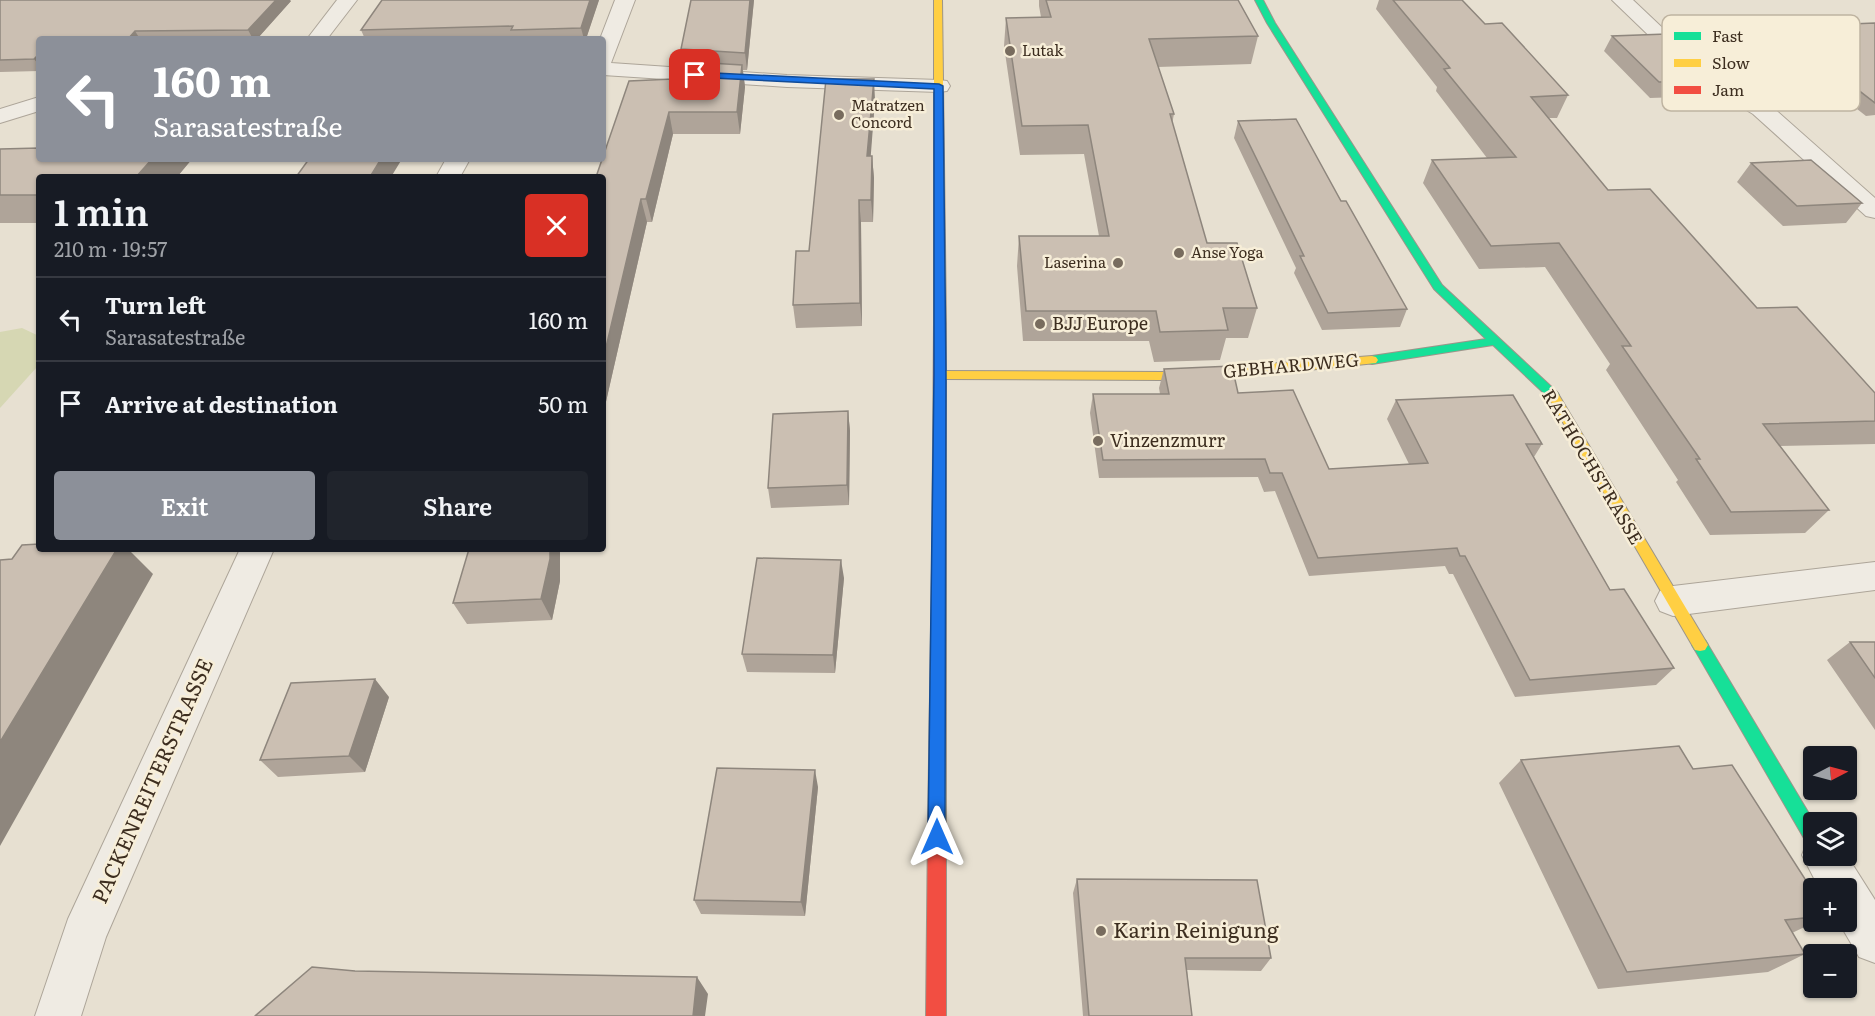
<!DOCTYPE html>
<html lang="en">
<head>
<meta charset="utf-8">
<style>
	body { margin:0; font-family:Literata,serif; background:#20242c; color:#f1f3f6; height:100vh; display:flex; flex-direction:column; font-size:22px; white-space:nowrap }
	* { box-sizing:border-box; margin:0 }
	p { font-size:20px; color:#9ea1a6 }
	.icon { flex:none; width:33px; height:33px; fill:none; stroke:currentColor; stroke-width:2; stroke-linecap:round; stroke-linejoin:round }
	.map { position:relative; flex:1; overflow:hidden }
	.side { position:absolute; left:36px; top:174px; width:570px; height:378px; display:flex; flex-direction:column; background:#171b24; border-radius:6px; box-shadow:0 2px 4px #0004 }
	.side>* { flex:none }
	.guide { position:absolute; left:36px; top:36px; width:570px; height:126px; border-radius:6px; box-shadow:0 2px 4px #0004; background:#8c9099; color:#fff; overflow:hidden }
	.needle { width:39px; rotate:84deg }
	.buttons { position:absolute; left:1803px; top:746px; display:grid; gap:12px }
	.buttons a { display:grid; place-items:center; width:54px; height:54px; border-radius:6px; background:#171b24; box-shadow:0 2px 4px #0004; font-size:30px }
	.pin { position:absolute; display:grid; place-items:center; width:51px; height:51px; color:#fff; margin:-26px; border-radius:12px; box-shadow:0 3px 9px #0006 }
	.me { position:absolute; width:66px; margin:-33px; rotate:0deg; stroke-linejoin:round; filter:drop-shadow(0 0 4px #0008) }
	.turn { display:flex; align-items:center; gap:21px; height:126px; padding:0 18px; font-size:27px }
	.turn .icon { width:78px; height:78px; stroke-width:2.5 }
	.turn b { display:block; font-size:42px; line-height:51px }
	.round { display:grid; place-items:center; flex:none; width:63px; height:63px; border-radius:6px; background:#20242c }
	.head { display:flex; align-items:center; justify-content:space-between; height:102px; padding:0 18px }
	h1 { font-size:36px; font-weight:600; line-height:45px }
	.primary-button { display:flex; gap:12px; margin-top:auto; padding:12px 18px }
	.primary-button a { flex:1; height:69px; border-radius:6px; background:#8c9099; color:#fff; font-size:24px; font-weight:600; line-height:69px; text-align:center }
	.primary-button a+a { background:#20242c; color:#f1f3f6 }
	ul { padding:0; list-style:none }
	li { display:flex; align-items:center; gap:18px; height:84px; padding:0 18px; border-top:2px solid #363941 }
	li div { flex:1 }
	li b { display:block; font-size:22px }
	li em { font-style:normal }
	.map>svg:first-child { display:block }
	.green { fill:#d6d7b3 }
	.lines { fill:none; stroke-linecap:round; stroke-linejoin:round }
	.street-casing { stroke:#ada599; stroke-width:2 }
	.fast-casing { stroke:#9c958a; stroke-width:2 }
	.slow-casing { stroke:#9c958a; stroke-width:2 }
	.jam-casing { stroke:#9c958a; stroke-width:2 }
	.street { fill:#efebe3; fill-rule:evenodd }
	.fast { fill:#16e098; fill-rule:evenodd }
	.slow { fill:#ffcf43; fill-rule:evenodd }
	.jam { fill:#f24e42; fill-rule:evenodd }
	.wall { fill:#afa499 }
	.shaded-wall { fill:#8e867d }
	.building { fill:#cbbfb2; stroke:#8e867d; stroke-width:1.5 }
	.route { fill:#1a73e8; stroke:#114b97; stroke-width:1.5 }
	.poi-dot { fill:#786c5e; stroke:#f7eed8; stroke-width:2 }
	.labels { text-anchor:middle; stroke-width:5; stroke-linejoin:round; paint-order:stroke }
	.far-poi-label { font-size:15px; fill:#3d2e20; stroke:#f7eed8; text-anchor:start }
	.poi-label { font-size:18px; fill:#3d2e20; stroke:#f7eed8; text-anchor:start }
	.street-label { font-size:18px; fill:#3d2e20; stroke:#f7eed8 }
	.near-street-label { font-size:21px; fill:#3d2e20; stroke:#f7eed8 }
	.near-poi-label { font-size:21px; fill:#3d2e20; stroke:#f7eed8; text-anchor:start }
	.key { fill:#f7eed8; stroke:#bfb4a1; stroke-width:1.5 }
	.key-label { font-size:16px; fill:#3d2e20 }
</style>
</head>
<body>
<div class="map">
<svg width="1875" height="1016" viewBox="0 0 1875 1016">
	<rect width="100%" height="100%" fill="#e7e0d1"/>
	<path class="green" d="M22,328L39,336L37,367L0,408V332Z"/>
	<g class="lines">
		<defs>
			<path id="street" d="M337,0H357L327,39H307Z
				M615,0H635L611,63L787,75L939,80L947,81L950,86L947,91L939,92L787,87L603,75V39H600Z
				M1612,0H1633L1706,69L1769,104L1875,198V218L1866,216L1753,114L1692,77Z
				M39,97V111L0,123V109Z
				M446,159H470L460,177H436Z
				M240,549H274L106,937L81,1016H35L68,919Z
				M1875,562V590L1673,616L1660,611L1655,601L1660,591L1673,586Z
				M1814,838V855L1846,854L1875,900V963L1859,957L1838,921H1846V888H1819L1802,855L1808,840Z"/>
			<path id="fast" d="M1255,0H1263L1275,23L1442,285L1557,392L1559,395L1557,398H1549L1493,345L1372,364L1368,363L1366,360L1372,356L1486,339L1434,289L1267,23Z
				M1700,639L1705,640L1814,822V847L1808,845L1695,650L1692,645L1695,640Z"/>
			<path id="slow" d="M934,0H942L946,324L940,328L934,324Z
				M1372,356L1376,357L1378,360L1376,363L1288,372L1162,380L940,379L934,375L940,371L1162,372Z
				M1553,391L1557,392L1705,640L1708,645L1705,650L1700,651L1695,650L1547,395Z
				M939,562L944,564L946,568V825L943,831L937,833L931,831L928,825L932,568L934,564Z"/>
			<path id="jam" d="M940,320L946,324V568L944,572H934L932,568L934,324Z
				M937,817L943,819L946,825V1016H926L928,825L931,819Z"/>
		</defs>
		<use href="#street" class="street-casing"/>
		<use href="#fast" class="fast-casing"/>
		<use href="#slow" class="slow-casing"/>
		<use href="#jam" class="jam-casing"/>
		<use href="#street" class="street"/>
		<use href="#fast" class="fast"/>
		<use href="#slow" class="slow"/>
		<use href="#jam" class="jam"/>
	</g>
	<path class="wall" d="M0,0L291,1L257,39H39V71L0,72Z
		M599,0L586,39H365L361,30Z
		M691,0H754L747,70H743L745,87L740,134H673L652,222H647L605,406L603,407V177L673,79L684,61L681,49Z
		M1039,0H1238L1258,36L1251,64L1158,67L1174,114L1172,124L1207,243L1257,308L1248,338H1226L1220,360L1154,362L1149,341H1023L1017,266L1019,236H1099L1084,154L1020,155L1004,46L1006,18L1041,17L1039,6Z
		M1379,0H1462L1485,24L1568,95L1557,118H1549L1608,190L1757,308L1875,393V444L1780,446L1829,510L1805,533L1710,535L1676,482L1678,480L1606,370L1610,364L1545,267L1479,269L1423,183L1432,160L1487,158L1436,91L1437,87L1376,9Z
		M1875,23V115L1866,116L1769,40L1777,27Z
		M1612,36L1718,81L1708,96L1650,98L1604,51Z
		M875,100L870,156H872L874,178L873,222H861L862,326L796,328L793,305L809,251Z
		M1238,121L1341,201L1407,309L1400,327L1322,330L1294,273L1296,268L1234,138Z
		M0,149L39,159H192L177,177H39V223H0Z
		M1751,163L1862,203L1846,223L1783,226L1737,182Z
		M1164,369L1238,393L1329,469L1409,464L1387,419L1396,400L1542,444L1534,457L1610,590L1674,668L1656,685L1515,697L1453,574H1449L1445,566L1309,576L1275,491L1264,492L1258,477L1099,478L1090,413L1093,394H1160L1159,388Z
		M848,411L850,431L849,505L771,508L768,488Z
		M844,578L835,673L747,672L742,654Z
		M560,581L552,620L467,624L453,603Z
		M1850,642H1875V730L1827,660Z
		M389,697L365,772L278,777L260,760Z
		M1521,760L1693,769L1814,893V921H1817L1792,933L1805,954L1768,972L1598,989L1499,783Z
		M818,787L805,916L701,914L694,900Z
		M1077,879L1271,958L1261,971L1187,970L1192,1016H1083L1073,893Z"/>
	<path class="shaded-wall" d="M276,0H290L291,1L257,39H253L248,30Z
		M590,0H599L586,39H584L581,28Z
		M750,0H754L747,70L745,53Z
		M135,31L140,39H128Z
		M39,54V65L34,59Z
		M742,65L745,87L740,134L737,112Z
		M874,79L875,100L869,179L867,156Z
		M669,112L673,134L652,222L646,199Z
		M872,156L874,178L873,222L871,200Z
		M152,159H192L177,177H136Z
		M381,159H402L391,177H370Z
		M641,199L647,222L605,406L603,400V360Z
		M859,200L861,222L862,326L860,303Z
		M848,411L850,431L849,505L847,485Z
		M117,549H128L153,574L0,846V742Z
		M550,549H560V581L552,620L541,599Z
		M841,560L844,578L835,673L833,655Z
		M375,679L389,697L365,772L349,756Z
		M815,770L818,787L805,916L801,902Z
		M697,977L708,994L705,1016H693Z"/>
	<path class="building" d="M0,0H276L248,30L135,31L128,39H39V54L34,59L0,60Z
		M382,0H590L581,28L511,30L513,26L361,30Z
		M691,0H750L745,53L681,49Z
		M1046,0H1238L1258,36L1149,39L1174,114H1170L1207,243H1237L1257,308H1223L1228,330L1160,332L1156,311H1026L1019,236H1109L1088,125L1022,126L1006,18L1051,17Z
		M1393,0H1462L1485,24L1502,23L1568,95L1531,97L1608,190L1650,189L1757,308L1797,307L1875,393V421L1763,424L1829,510L1731,512L1696,459H1700L1622,346H1631L1559,243L1491,246L1432,160L1516,157L1444,69L1450,68Z
		M1875,23V103L1777,27Z
		M1667,34L1718,81L1659,82L1612,36Z
		M677,61L742,65L737,112H669L646,199H641L603,360V177H596L629,81L673,79Z
		M826,79H874L867,156H872L871,200H859L860,303L793,305L796,251H809Z
		M1296,119L1341,201H1346L1407,309L1328,313L1300,256H1304L1238,121Z
		M39,148V159H152L136,177H39V195H0V149Z
		M309,159H381L370,177H296Z
		M1811,160L1862,203L1797,206L1751,163Z
		M1232,366L1238,393L1293,390L1329,469L1428,463L1396,400L1513,395L1542,444H1526L1610,590L1624,589L1674,668L1530,680L1465,556H1460L1457,548L1318,558L1282,473H1270L1265,459L1103,460L1093,394H1169L1164,369Z
		M848,411L847,485L768,488L773,414Z
		M39,544V549H117L0,742V560L12,559L22,545Z
		M469,549H550V559L541,599L453,603Z
		M757,558L841,560L833,655L742,654Z
		M1850,642H1875V678Z
		M375,679L349,756L260,760L291,683Z
		M1679,746L1693,769L1732,765L1814,893V917L1785,920L1805,954L1627,972L1521,760Z
		M717,768L815,770L801,902L694,900Z
		M1077,879L1257,880L1271,958H1185L1192,1016H1089Z
		M312,967L355,971L697,977L693,1016H255Z"/>
	<path class="route" d="M695,72L939,84L943,86L946,375L945,837L943,843L937,845L931,843L928,837L934,375V89L692,77L691,75Z"/>
	<g class="poi-dot">
		<circle cx="1010" cy="51" r="6"/>
		<circle cx="839" cy="115" r="6"/>
		<circle cx="1179" cy="253" r="6"/>
		<circle cx="1118" cy="263" r="6"/>
		<circle cx="1040" cy="324" r="6"/>
		<circle cx="1098" cy="441" r="6"/>
		<circle cx="1101" cy="931" r="6"/>
	</g>
	<g class="labels">
		<g class="far-poi-label">
			<text x="1022" y="56">Lutak</text>
			<text x="851" y="111">Matratzen<tspan x="851" dy="17">Concord</tspan></text>
			<text x="1191" y="258">Anse Yoga</text>
			<text x="1106" y="268" text-anchor="end">Laserina</text>
		</g>
		<g class="poi-label">
			<text x="1052" y="330">BJJ Europe</text>
			<text x="1110" y="447">Vinzenzmurr</text>
		</g>
		<g class="street-label">
			<text transform="translate(1291 366) rotate(-5)" y="6">GEBHARDWEG</text>
			<text transform="translate(1592 467) rotate(59)" y="6">RATHOCHSTRASSE</text>
		</g>
		<g class="near-street-label">
			<text transform="translate(153 781) rotate(-66)" y="7">PACKENREITERSTRASSE</text>
		</g>
		<g class="near-poi-label">
			<text x="1113" y="938">Karin Reinigung</text>
		</g>
	</g>
	<rect x="1662" y="15" width="198" height="96" rx="9" class="key"/>
	<rect x="1674" y="32" width="27" height="8" fill="#16e098"/>
	<rect x="1674" y="59" width="27" height="8" fill="#ffcf43"/>
	<rect x="1674" y="86" width="27" height="8" fill="#f24e42"/>
	<g class="key-label">
		<text x="1712" y="42">Fast</text>
		<text x="1712" y="69">Slow</text>
		<text x="1712" y="96">Jam</text>
	</g>
</svg>
<div class="buttons">
<a><svg class="needle" viewBox="-14 -14 28 28"><path d="M0-13l5 13h-10z" fill="#e53935"/><path d="M0 13l5-13h-10z" fill="#9ea1a6"/></svg></a>
<a><svg class="icon" aria-label="layers" viewBox="0 0 24 24"><path d="M12 4l9 5-9 5-9-5zM3 14l9 5 9-5"/></svg></a>
<a>+</a>
<a>−</a>
</div>
<div class="pin" style="left:695px;top:75px;background:#d93025"><svg class="icon" aria-label="arrive" viewBox="0 0 24 24"><path d="M6 21V4h12l-3 4 3 4H6"/></svg></div>
<svg class="me" style="left:937px;top:837px" viewBox="-20 -20 40 40"><path d="M0-17L14 15 0 8-14 15z" fill="#1a73e8" stroke="#fff" stroke-width="4"/></svg>
<div class="guide">
<div class="turn"><svg class="icon" aria-label="left" viewBox="0 0 24 24"><path d="M17 20v-9H6M10 6l-5 5 5 5"/></svg><div><b>160 m</b>Sarasatestraße</div></div>
</div>
<section class="side">
<div class="head"><div><h1>1 min</h1><p>210 m · 19:57</p></div><a class="round" style="background:#d93025;color:#fff"><svg class="icon" aria-label="close" viewBox="0 0 24 24"><path d="M6 6l12 12M18 6L6 18"/></svg></a></div>
<ul>
<li><svg class="icon" aria-label="left" viewBox="0 0 24 24"><path d="M17 20v-9H6M10 6l-5 5 5 5"/></svg><div><b>Turn left</b><p>Sarasatestraße</p></div><em>160 m</em></li>
<li><svg class="icon" aria-label="arrive" viewBox="0 0 24 24"><path d="M6 21V4h12l-3 4 3 4H6"/></svg><div><b>Arrive at destination</b></div><em>50 m</em></li>
</ul>
<div class="primary-button"><a>Exit</a><a>Share</a></div>
</section>
</div>
</body>
</html>
